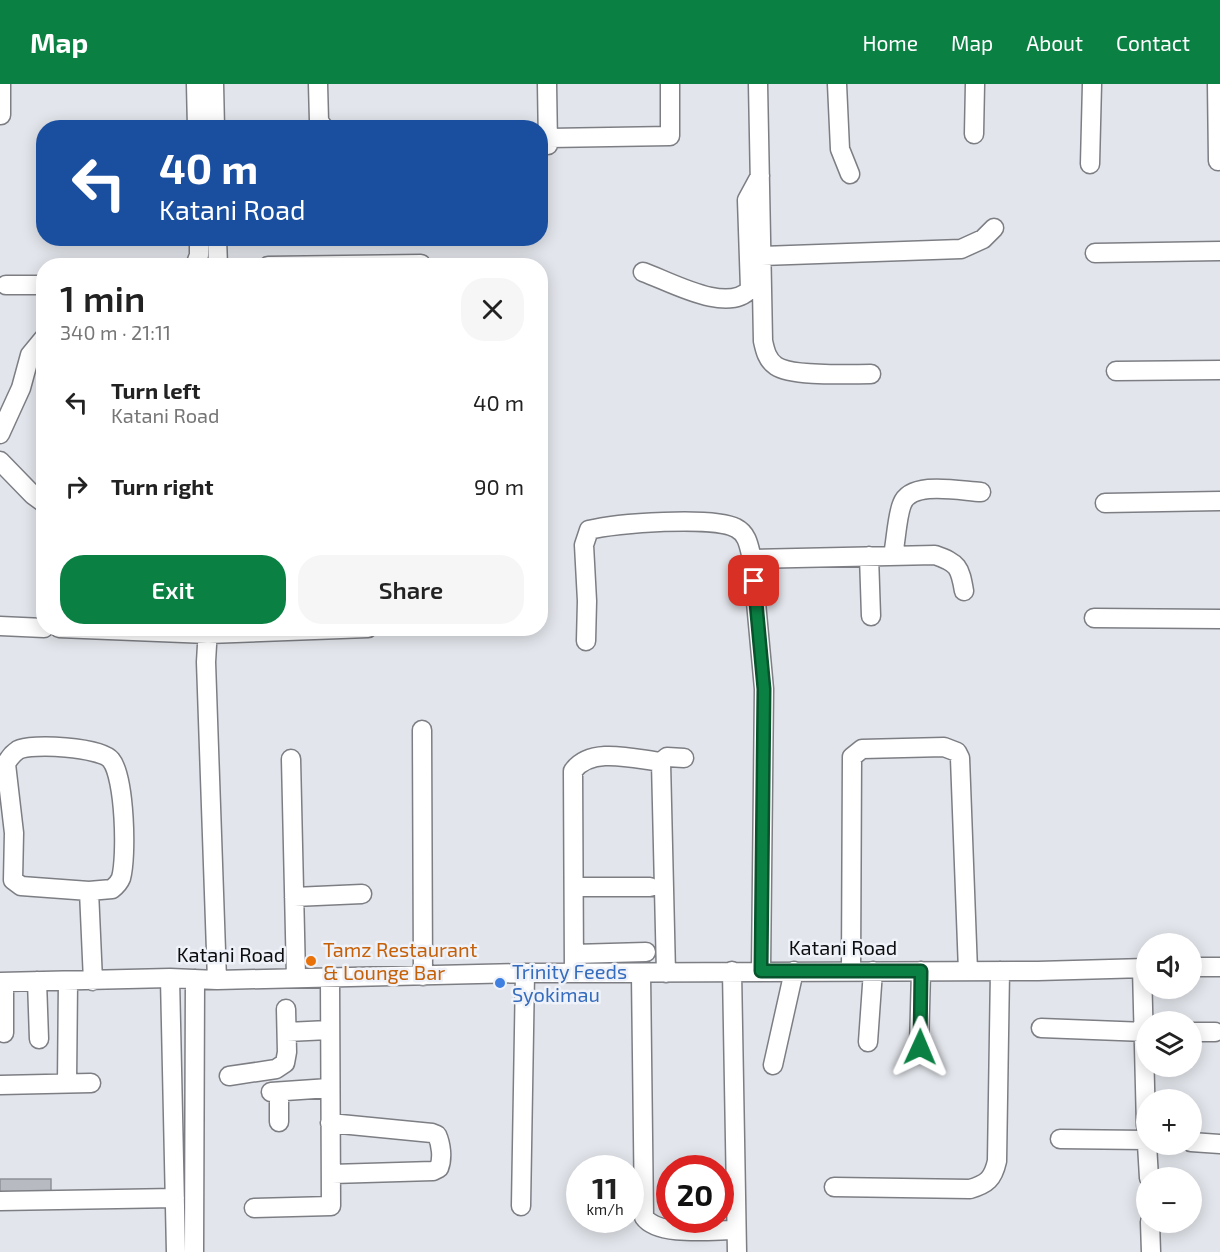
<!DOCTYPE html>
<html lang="en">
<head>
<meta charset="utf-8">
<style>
	body { margin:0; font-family:"Exo 2",sans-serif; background:#f6f6f6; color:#222; height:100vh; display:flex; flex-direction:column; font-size:22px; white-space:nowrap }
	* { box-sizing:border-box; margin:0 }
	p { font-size:20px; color:#767676 }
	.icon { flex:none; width:33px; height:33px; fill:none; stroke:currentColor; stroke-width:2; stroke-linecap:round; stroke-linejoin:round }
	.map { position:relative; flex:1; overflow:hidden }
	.sheet { position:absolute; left:36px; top:174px; width:512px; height:378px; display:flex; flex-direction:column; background:#fff; border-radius:24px; box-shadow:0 3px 15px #0003 }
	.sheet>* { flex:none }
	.banner { position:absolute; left:36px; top:36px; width:512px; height:126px; border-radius:24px; box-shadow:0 3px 15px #0003; background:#1a4fa0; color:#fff; overflow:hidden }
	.fabs { position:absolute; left:1136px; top:849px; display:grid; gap:12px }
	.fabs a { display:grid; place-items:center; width:66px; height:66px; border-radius:50%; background:#fff; box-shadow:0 3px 15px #0003; font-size:30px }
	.speed { position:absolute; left:566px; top:1071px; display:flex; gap:12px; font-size:30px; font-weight:700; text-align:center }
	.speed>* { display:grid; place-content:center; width:78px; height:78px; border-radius:50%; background:#fff; box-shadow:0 3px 15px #0003; line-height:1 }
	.speed small { font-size:15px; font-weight:400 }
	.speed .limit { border:9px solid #d22; background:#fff; color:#111 }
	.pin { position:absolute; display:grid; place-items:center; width:51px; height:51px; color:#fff; margin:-26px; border-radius:12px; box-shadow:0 3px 9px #0006 }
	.me { position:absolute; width:66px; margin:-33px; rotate:1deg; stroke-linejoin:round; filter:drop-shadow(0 0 4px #0008) }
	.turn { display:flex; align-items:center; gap:21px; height:126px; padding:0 24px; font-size:27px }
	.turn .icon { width:78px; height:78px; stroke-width:2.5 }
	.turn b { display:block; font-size:42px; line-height:51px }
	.round { display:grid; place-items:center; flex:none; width:63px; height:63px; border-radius:24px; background:#f6f6f6 }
	.headline { display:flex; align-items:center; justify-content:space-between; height:102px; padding:0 24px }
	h1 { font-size:36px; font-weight:600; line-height:45px }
	.button { display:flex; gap:12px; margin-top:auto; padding:12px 24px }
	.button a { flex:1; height:69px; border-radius:24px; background:#0b8043; color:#fff; font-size:24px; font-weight:600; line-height:69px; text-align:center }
	.button a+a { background:#f6f6f6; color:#222 }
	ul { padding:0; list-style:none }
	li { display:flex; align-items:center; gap:18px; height:84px; padding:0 24px }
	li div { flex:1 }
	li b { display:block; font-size:22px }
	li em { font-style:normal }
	header { display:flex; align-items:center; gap:36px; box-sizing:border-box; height:84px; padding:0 30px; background:#0b8043; color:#fff }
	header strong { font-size:28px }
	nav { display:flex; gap:33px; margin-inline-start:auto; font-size:21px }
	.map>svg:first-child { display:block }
	.building { fill:#b7bac0; stroke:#8f9298; stroke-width:1.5 }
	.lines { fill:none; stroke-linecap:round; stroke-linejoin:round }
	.minor-casing { stroke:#7c7e84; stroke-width:21 }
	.minor { stroke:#fff; stroke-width:18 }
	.route-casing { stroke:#07532c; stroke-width:15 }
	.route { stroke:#0b8043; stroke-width:10 }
	.food-dot { fill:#e8710a; stroke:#eff2f8; stroke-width:2 }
	.shop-dot { fill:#3f7fe0; stroke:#eff2f8; stroke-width:2 }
	.labels { text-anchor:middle; stroke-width:5; stroke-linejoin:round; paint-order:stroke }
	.street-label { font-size:20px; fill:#0c0d0f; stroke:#eff2f8 }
	.food-label { font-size:20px; fill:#c56008; stroke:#eff2f8; text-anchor:start }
	.shop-label { font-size:20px; fill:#366cbe; stroke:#eff2f8; text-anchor:start }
</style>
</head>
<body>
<header>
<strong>Map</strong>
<nav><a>Home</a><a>Map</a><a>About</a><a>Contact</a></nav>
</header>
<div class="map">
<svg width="1220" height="1168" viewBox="0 0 1220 1168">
	<rect width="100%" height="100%" fill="#e2e5eb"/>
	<path class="building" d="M0,1095H51V1112L0,1111Z"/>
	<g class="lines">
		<defs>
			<path id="minor" d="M1,0V31
				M196,0L197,44
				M214,0L215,44
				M318,0L319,37L324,44
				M547,0L548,61
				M758,0L763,257C765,266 767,276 776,282C792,293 849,290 871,290
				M837,0L840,65L850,90
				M1217,0L1218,77
				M974,50L975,0
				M549,54L670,52V0
				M1090,80L1092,0
				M217,154L218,182
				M1095,169L1220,167
				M762,172L961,165L983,155L994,144
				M195,182L199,171V154
				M268,182L421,180
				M643,188C669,197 728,231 750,205L747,116L760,92
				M6,201H44
				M1116,287L1220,286
				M0,350L21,304L30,271L44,254
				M0,377L33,411L44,419
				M1105,419L1220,417
				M893,471C896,457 897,432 902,420C911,396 960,407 981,408
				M869,472L871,532
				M752,475L935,471C958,479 960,483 964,507
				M1094,534L1220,535
				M0,542L44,544
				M59,544L208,550L368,544
				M208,544L206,578L217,896
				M586,557L587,517L584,461L589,446C615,439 714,432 736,444C748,450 749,463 752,475L764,605L761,887
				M422,646L423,892
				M291,675L296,893
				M574,803H650
				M89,807L112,805C116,802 119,799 121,794C127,773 125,693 111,676C101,663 31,659 18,666C12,670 9,674 6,680L14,749L13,796L21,802L89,807L93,897
				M294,813L362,810
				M574,870L646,868
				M1191,883H1220
				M1142,884L1146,1042
				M732,887L737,1168
				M851,887L852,673L862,665L944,663L957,668L960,674L968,887
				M574,889L573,687C591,662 634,675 661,678
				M666,889L661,678L667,673L684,674
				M641,890L644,1133C658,1153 713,1146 736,1146
				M170,894L176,1168
				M37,897L39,955
				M0,898L170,894L217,896L525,889L1038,887L1146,884
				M1041,944L1146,948
				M287,948L329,946
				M1191,948H1215
				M4,949V898
				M868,958L873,887
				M919,963L921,887
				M773,981L794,887
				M229,992L276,985L285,979L287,968L286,925
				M67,999L68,897
				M0,1001L91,999
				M271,1008L329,1004
				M279,1038V1008
				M330,1039L432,1049L437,1051C441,1060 443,1074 439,1084L433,1087L332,1090
				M1060,1055L1146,1056
				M1191,1058L1220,1060
				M1147,1060L1149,1094
				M834,1103L970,1105C987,1100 993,1095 997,1077L1000,887
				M0,1117L175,1114
				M521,1122L525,889
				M254,1124L331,1122L330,893
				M1150,1138L1151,1168
				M194,1168L195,895"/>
		</defs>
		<use href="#minor" class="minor-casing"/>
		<use href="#minor" class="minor"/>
	</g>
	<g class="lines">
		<defs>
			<path id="route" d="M754,497L764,605L761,887H921L920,963"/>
		</defs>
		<use href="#route" class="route-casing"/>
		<use href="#route" class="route"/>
	</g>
	<circle class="food-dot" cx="311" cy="877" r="6"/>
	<circle class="shop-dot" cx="500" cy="899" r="6"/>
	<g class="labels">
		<g class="street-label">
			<text x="843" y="871">Katani Road</text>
			<text x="231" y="878">Katani Road</text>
		</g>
		<g class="food-label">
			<text x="323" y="873">Tamz Restaurant<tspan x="323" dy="23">&amp; Lounge Bar</tspan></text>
		</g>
		<g class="shop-label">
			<text x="512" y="895">Trinity Feeds<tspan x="512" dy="23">Syokimau</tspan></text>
		</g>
	</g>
</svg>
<div class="fabs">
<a><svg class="icon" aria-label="sound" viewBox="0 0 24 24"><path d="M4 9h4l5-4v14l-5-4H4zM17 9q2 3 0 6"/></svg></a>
<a><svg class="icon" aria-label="layers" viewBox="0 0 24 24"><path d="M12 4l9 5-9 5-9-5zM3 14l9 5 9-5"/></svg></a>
<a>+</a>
<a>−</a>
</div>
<div class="speed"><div>11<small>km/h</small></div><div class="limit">20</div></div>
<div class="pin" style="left:754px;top:497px;background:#d93025"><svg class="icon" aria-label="arrive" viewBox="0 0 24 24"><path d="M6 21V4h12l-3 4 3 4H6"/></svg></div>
<svg class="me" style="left:920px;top:963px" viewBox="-20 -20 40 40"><path d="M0-17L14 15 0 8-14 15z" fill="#0b8043" stroke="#fff" stroke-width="4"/></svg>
<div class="banner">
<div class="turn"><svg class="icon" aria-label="left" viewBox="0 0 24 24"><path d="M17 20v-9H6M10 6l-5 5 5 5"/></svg><div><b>40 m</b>Katani Road</div></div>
</div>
<section class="sheet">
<div class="headline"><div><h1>1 min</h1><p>340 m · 21:11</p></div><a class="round"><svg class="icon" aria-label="close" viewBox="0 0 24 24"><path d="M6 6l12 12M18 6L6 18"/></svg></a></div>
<ul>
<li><svg class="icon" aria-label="left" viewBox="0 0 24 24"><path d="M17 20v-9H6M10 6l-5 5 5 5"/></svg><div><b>Turn left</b><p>Katani Road</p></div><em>40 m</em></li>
<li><svg class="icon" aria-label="right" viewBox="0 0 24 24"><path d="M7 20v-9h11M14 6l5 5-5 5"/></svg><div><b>Turn right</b></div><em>90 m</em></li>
</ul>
<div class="button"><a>Exit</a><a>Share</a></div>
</section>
</div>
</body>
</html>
